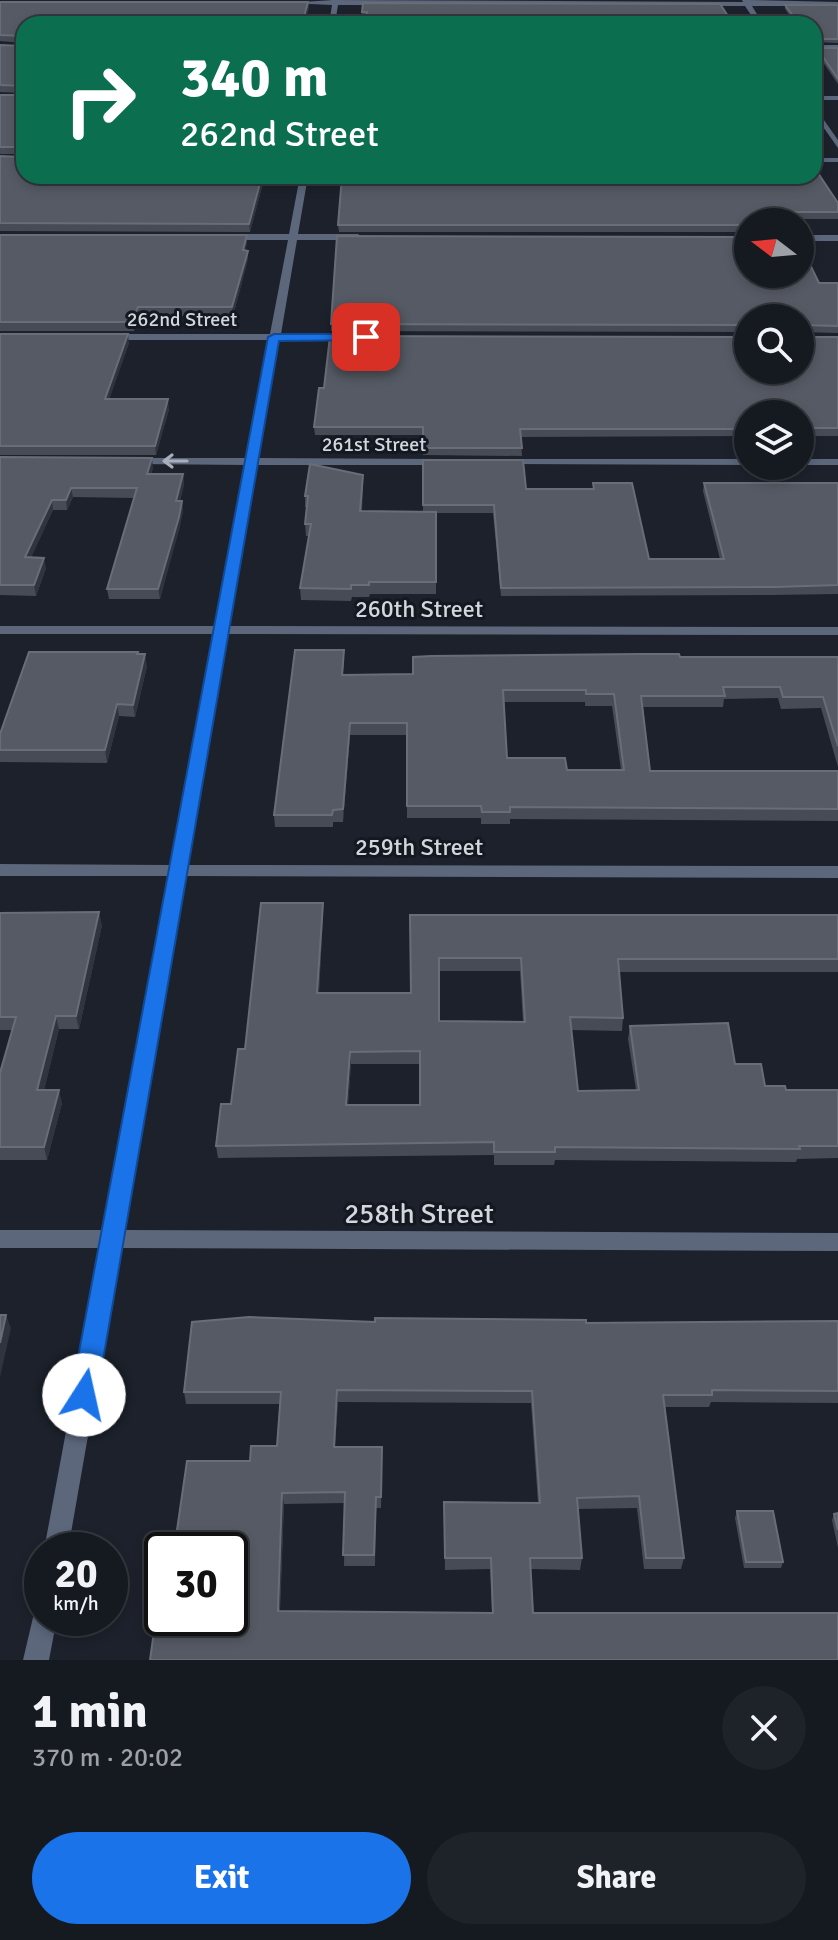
<!DOCTYPE html>
<html lang="en">
<head>
<meta charset="utf-8">
<style>
	body { margin:0; font-family:Signika,sans-serif; background:#1e2229; color:#f1f3f6; height:100vh; display:flex; flex-direction:column; font-size:30px; white-space:nowrap }
	* { box-sizing:border-box; margin:0 }
	p { font-size:26px; color:#9da0a5 }
	.icon { flex:none; width:44px; height:44px; fill:none; stroke:currentColor; stroke-width:2; stroke-linecap:round; stroke-linejoin:round }
	.map { position:relative; height:1660px; overflow:hidden }
	.sheet { display:flex; flex-direction:column; background:#151920; flex:1 }
	.sheet>* { flex:none }
	.top-card { position:absolute; left:16px; top:16px; width:806px; height:168px; border-radius:24px; box-shadow:0 4px 12px #0003,0 0 0 2px #34383e; background:#0b6e4f; color:#fff; overflow:hidden }
	.needle { width:52px; rotate:286deg }
	.buttons { position:absolute; left:734px; top:208px; display:grid; gap:16px }
	.buttons a { display:grid; place-items:center; width:80px; height:80px; border-radius:50%; background:#151920; box-shadow:0 4px 12px #0003,0 0 0 2px #34383e; font-size:40px }
	.speed { position:absolute; left:24px; top:1532px; display:flex; gap:16px; font-size:40px; font-weight:700; text-align:center }
	.speed>* { display:grid; place-content:center; width:104px; height:104px; border-radius:50%; background:#151920; box-shadow:0 4px 12px #0003,0 0 0 2px #34383e; line-height:1 }
	.speed small { font-size:20px; font-weight:400 }
	.speed .limit { border:4px solid #111; border-radius:12px; background:#fff; color:#111 }
	.pin { position:absolute; display:grid; place-items:center; width:68px; height:68px; color:#fff; margin:-34px; border-radius:16px; box-shadow:0 4px 12px #0006 }
	.me { position:absolute; width:88px; margin:-44px; rotate:10deg; stroke-linejoin:round; filter:drop-shadow(0 0 6px #0008) }
	.turn { display:flex; align-items:center; gap:28px; height:168px; padding:0 32px; font-size:36px }
	.turn .icon { width:104px; height:104px; stroke-width:2.5 }
	.turn b { display:block; font-size:56px; line-height:68px }
	.round { display:grid; place-items:center; flex:none; width:84px; height:84px; border-radius:42px; background:#1e2229 }
	.overview { display:flex; align-items:center; justify-content:space-between; height:136px; padding:0 32px }
	h1 { font-size:48px; font-weight:700; line-height:60px }
	.button { display:flex; gap:16px; margin-top:auto; padding:16px 32px }
	.button a { flex:1; height:92px; border-radius:48px; background:#1a73e8; color:#fff; font-size:32px; font-weight:700; line-height:92px; text-align:center }
	.button a+a { background:#1e2229; color:#f1f3f6 }
	.map>svg:first-child { display:block }
	.lines { fill:none; stroke-linecap:round; stroke-linejoin:round }
	.minor { fill:#5c677c; fill-rule:evenodd }
	.wall { fill:#464b55; fill-rule:evenodd }
	.shaded-wall { fill:#2f343e }
	.building { fill:#555a64; stroke:#696d77; stroke-width:2; fill-rule:evenodd }
	.oneway { stroke:#a9b0bb }
	.route { fill:#1a73e8; stroke:#114b97; stroke-width:2 }
	.labels { text-anchor:middle; stroke-width:6; stroke-linejoin:round; paint-order:stroke }
	.far-street-label { font-size:20px; fill:#d3d7dd; stroke:#131821 }
	.street-label { font-size:24px; fill:#d3d7dd; stroke:#131821 }
	.near-street-label { font-size:28px; fill:#d3d7dd; stroke:#131821 }
</style>
</head>
<body>
<div class="map">
<svg width="838" height="1660" viewBox="0 0 838 1660">
	<rect width="100%" height="100%" fill="#1c212b"/>
	<g class="lines">
		<path class="minor" d="M333,0L743,2L742,0H748L838,2V6H752L763,24H757L745,6L338,5L335,24H329L332,5L287,3Z
			M814,45H838V49H814Z
			M814,96H838V100H814Z
			M814,106L838,140V148L814,114Z
			M814,158H838V162H814Z
			M300,176H308L298,234H358L362,237L358,240H297L281,334H350L355,337L350,340H279L259,458L442,459L448,462L442,465H258L230,626L838,627V635L228,634L188,865L838,866V878L186,876L124,1230L838,1233V1251L121,1248L68,1550H44L100,1248H0V1230H103L169,876H0V864L171,865L214,634H0V626H216L246,465L134,464L128,461L134,458H247L269,340H110L105,337L110,334H270L288,240H226L222,237L226,234H289Z
			M800,235H838V241H800Z
			M502,459H748V465L498,464V460Z
			M800,459H838V465H800Z
			M42,1606V1618H57L49,1660H23L35,1609Z"/>
	</g>
	<path class="wall" d="M0,2H308L309,8L304,24H24V176H265L250,232L0,231V156L23,157L24,154H0V95H23V93L0,92V45L23,46L24,43L0,41Z
		M785,5H838V43L814,42V24H796L785,9Z
		M362,12L730,19V24H366V17H362Z
		M817,48H838V84L816,52Z
		M838,203V219H788L748,222V232H339L338,225Z
		M0,235H247V243L245,250L248,251V259L233,316H139L134,331H0Z
		M819,283H838V333L800,332L748,318V332L331,331V324Z
		M0,334L129,343L109,399L169,409L156,455H0Z
		M801,337H838V436H800V414H748V436L521,437L522,456L423,455V435H315L314,427Z
		M0,457L153,468L151,474H183L184,484L180,501H182L183,511L160,599H109L107,589L134,498L73,497L67,510H53L31,557L46,568L36,596L0,595Z
		M423,460L526,489H593V483L649,559H720L703,491L704,483H838V594L773,595L501,596L493,513H436V594H370L369,597H352L351,601L301,600L300,588L309,536H306L305,524L307,507H305V496L363,487L362,511L423,512Z
		M139,654L147,666L135,717L119,716L107,763L0,762V734Z
		M680,657H838V767L821,708L781,709L778,698L724,699L723,707H643L650,771H838V821L510,819V824H481V818H407V735H350L343,822H333V827H275L274,815L344,662L343,675L413,674ZM504,702H585V706H612L621,770H567L507,758Z
		M323,903V916L319,993H411L410,915H838V972H619L623,1018L622,1031L571,1030L578,1091L636,1090L628,1039L630,1026L735,1064L765,1086L786,1090H838V1158L797,1159L796,1162L555,1160L554,1165H494V1155L218,1158L216,1146L231,1104L245,1049ZM439,971H520L523,1022L439,1021ZM351,1064H420V1105H348Z
		M0,913L102,925L79,1029H59L44,1090L62,1103L47,1160H0V1073L12,1030H0Z
		M838,1321V1403L711,1402L709,1407H664L684,1558L681,1569H644L637,1508L578,1509L582,1558L580,1570L531,1569L533,1613L838,1660L237,1610L241,1556H230V1550H177L175,1544L250,1461L277,1446L280,1404H186L184,1392L375,1322L586,1323ZM338,1402L531,1403L538,1503L444,1502L445,1570L490,1569L492,1613L280,1611L284,1504L345,1503L344,1566H375L376,1508H381L382,1458L335,1447Z
		M737,1511L783,1562L781,1568H744L735,1518Z
		M838,1513V1548L832,1520L834,1514Z"/>
	<path class="shaded-wall" d="M308,2L309,8L304,24H302Z
		M262,176H265L250,232L249,224Z
		M247,235V243L243,259V250Z
		M248,251V259L233,316L232,307Z
		M138,307L139,316L134,331L132,322Z
		M128,334L129,343L106,409L105,399Z
		M168,399L169,409L156,455L155,446Z
		M152,458L153,468L148,484L147,474Z
		M183,474L184,484L177,511L176,501Z
		M71,488L73,497L67,510L66,500Z
		M52,500L53,510L27,567L25,557Z
		M182,501L183,511L180,527L160,599L158,589Z
		M44,558L46,568L36,596L34,585Z
		M145,654L147,666L135,717L133,705Z
		M117,704L119,716L107,763L105,750Z
		M350,723V735L343,822V809Z
		M323,903V916L318,1006L317,993Z
		M99,912L102,925L79,1029L76,1016Z
		M56,1016L59,1029L41,1103L37,1090Z
		M350,1052L351,1064L347,1118L346,1105Z
		M59,1090L62,1103L47,1160L44,1147Z
		M6,1315L11,1328L0,1377V1343Z
		M337,1390L338,1402L334,1458V1447Z
		M282,1493L284,1504L279,1622L278,1611Z"/>
	<path class="building" d="M0,2H308L302,24H24V36L0,35Z
		M363,3L720,4L730,19H720L724,24H366L367,12H362Z
		M785,5H838V39H814V24H799Z
		M24,41V86L0,85V45L23,46Z
		M817,48H838V79Z
		M24,90V148L23,147H0V95H23Z
		M24,154V176H262L249,224L0,223V156L23,157Z
		M814,167L838,203V212H784L789,222H748V225H338L342,176H814Z
		M0,235H247L243,250L248,251L232,307H138L132,322H0Z
		M337,236L748,237V274H800V244L819,283H838V326L801,325L800,328V318H748V325L331,324Z
		M0,334H128L105,399H168L155,446H0Z
		M330,336L748,337V370H800V336L801,337H838V428H800V414H748V429H520L522,448H423V427H314L319,388H324Z
		M0,457L152,458L147,474H183L176,501H182L179,517L158,589H107L137,488H71L66,500H52L25,557L44,558L34,585H0Z
		M423,460H523L526,489H594L593,483H632L649,559H724L704,483H838V585L775,587L501,588L494,505H423Z
		M310,464L363,475L360,511L436,512V582H369V585H351V589L300,588L311,524H305L308,496H305Z
		M295,650H344L342,675L413,674V657L431,656L640,654H679L680,657H838V746L823,697H783L780,687H723L725,696H641L650,771H838V809L510,807V812H482L481,806H407V723H350L343,809L333,810L332,815H274ZM503,690H586V694H614L624,770H567L565,758H507Z
		M29,652H138L137,654H145L133,705L117,704L105,750H0V734Z
		M261,903H323L317,993H411L410,915H838V959H618L623,1018L570,1017L578,1091L639,1090L630,1026L728,1023L735,1064H761L765,1086H785L786,1090H838V1146H799L800,1149L555,1147V1152H494V1142L216,1146L221,1104H231L238,1049H245ZM439,958H521L525,1022L439,1021ZM420,1051V1105H346L350,1052Z
		M99,912L76,1016H56L37,1090H59L44,1147H0V1073L16,1017H0V913Z
		M0,1315H6L0,1343Z
		M249,1317L375,1322V1318L586,1320V1323L838,1321V1391L712,1390V1395H663L684,1558H646L639,1496L577,1498L582,1558H530L533,1613H838V1660H150L157,1610H162V1618H230V1610H237L242,1544H175L187,1461H250L251,1446H277L281,1392H184L192,1322ZM337,1390L532,1391L540,1503L444,1502L445,1558H491L493,1613L278,1611L282,1493L345,1492L343,1555H374L376,1497H381L382,1447H334Z
		M737,1511H773L783,1562H746Z
		M838,1513V1530L834,1514Z"/>
	<defs><path id="oneway-shaft" d="M-6 0H5M1.5-3L5.5 0L1.5 3" fill="none" stroke-width="1.6" stroke-linecap="round" stroke-linejoin="round" transform="scale(2)"/></defs>
	<use class="oneway" href="#oneway-shaft" transform="translate(175 461) rotate(-180)"/>
	<path class="route" d="M366,334L370,335V340L279,341L97,1395L93,1403L84,1407L75,1403L71,1395L268,337L274,334Z"/>
	<g class="labels">
		<g class="far-street-label">
			<text x="182" y="326">262nd Street</text>
			<text x="374" y="451">261st Street</text>
		</g>
		<g class="street-label">
			<text x="419" y="617">260th Street</text>
			<text x="419" y="855">259th Street</text>
		</g>
		<g class="near-street-label">
			<text x="419" y="1223">258th Street</text>
		</g>
	</g>
</svg>
<div class="buttons">
<a><svg class="needle" viewBox="-14 -14 28 28"><path d="M0-13l5 13h-10z" fill="#e53935"/><path d="M0 13l5-13h-10z" fill="#9da0a5"/></svg></a>
<a><svg class="icon" aria-label="search" viewBox="0 0 24 24"><circle cx="10" cy="10" r="6"/><path d="M15 15l6 6"/></svg></a>
<a><svg class="icon" aria-label="layers" viewBox="0 0 24 24"><path d="M12 4l9 5-9 5-9-5zM3 14l9 5 9-5"/></svg></a>
</div>
<div class="speed"><div>20<small>km/h</small></div><div class="limit">30</div></div>
<div class="pin" style="left:366px;top:337px;background:#d93025"><svg class="icon" aria-label="arrive" viewBox="0 0 24 24"><path d="M6 21V4h12l-3 4 3 4H6"/></svg></div>
<svg class="me" style="left:84px;top:1395px" viewBox="-20 -20 40 40"><circle r="19" fill="#fff"/><path d="M0-13L10 11 0 6-10 11z" fill="#1a73e8"/></svg>
<div class="top-card">
<div class="turn"><svg class="icon" aria-label="right" viewBox="0 0 24 24"><path d="M7 20v-9h11M14 6l5 5-5 5"/></svg><div><b>340 m</b>262nd Street</div></div>
</div>
</div>
<section class="sheet">
<div class="overview"><div><h1>1 min</h1><p>370 m · 20:02</p></div><a class="round"><svg class="icon" aria-label="close" viewBox="0 0 24 24"><path d="M6 6l12 12M18 6L6 18"/></svg></a></div>
<div class="button"><a>Exit</a><a>Share</a></div>
</section>
</body>
</html>
